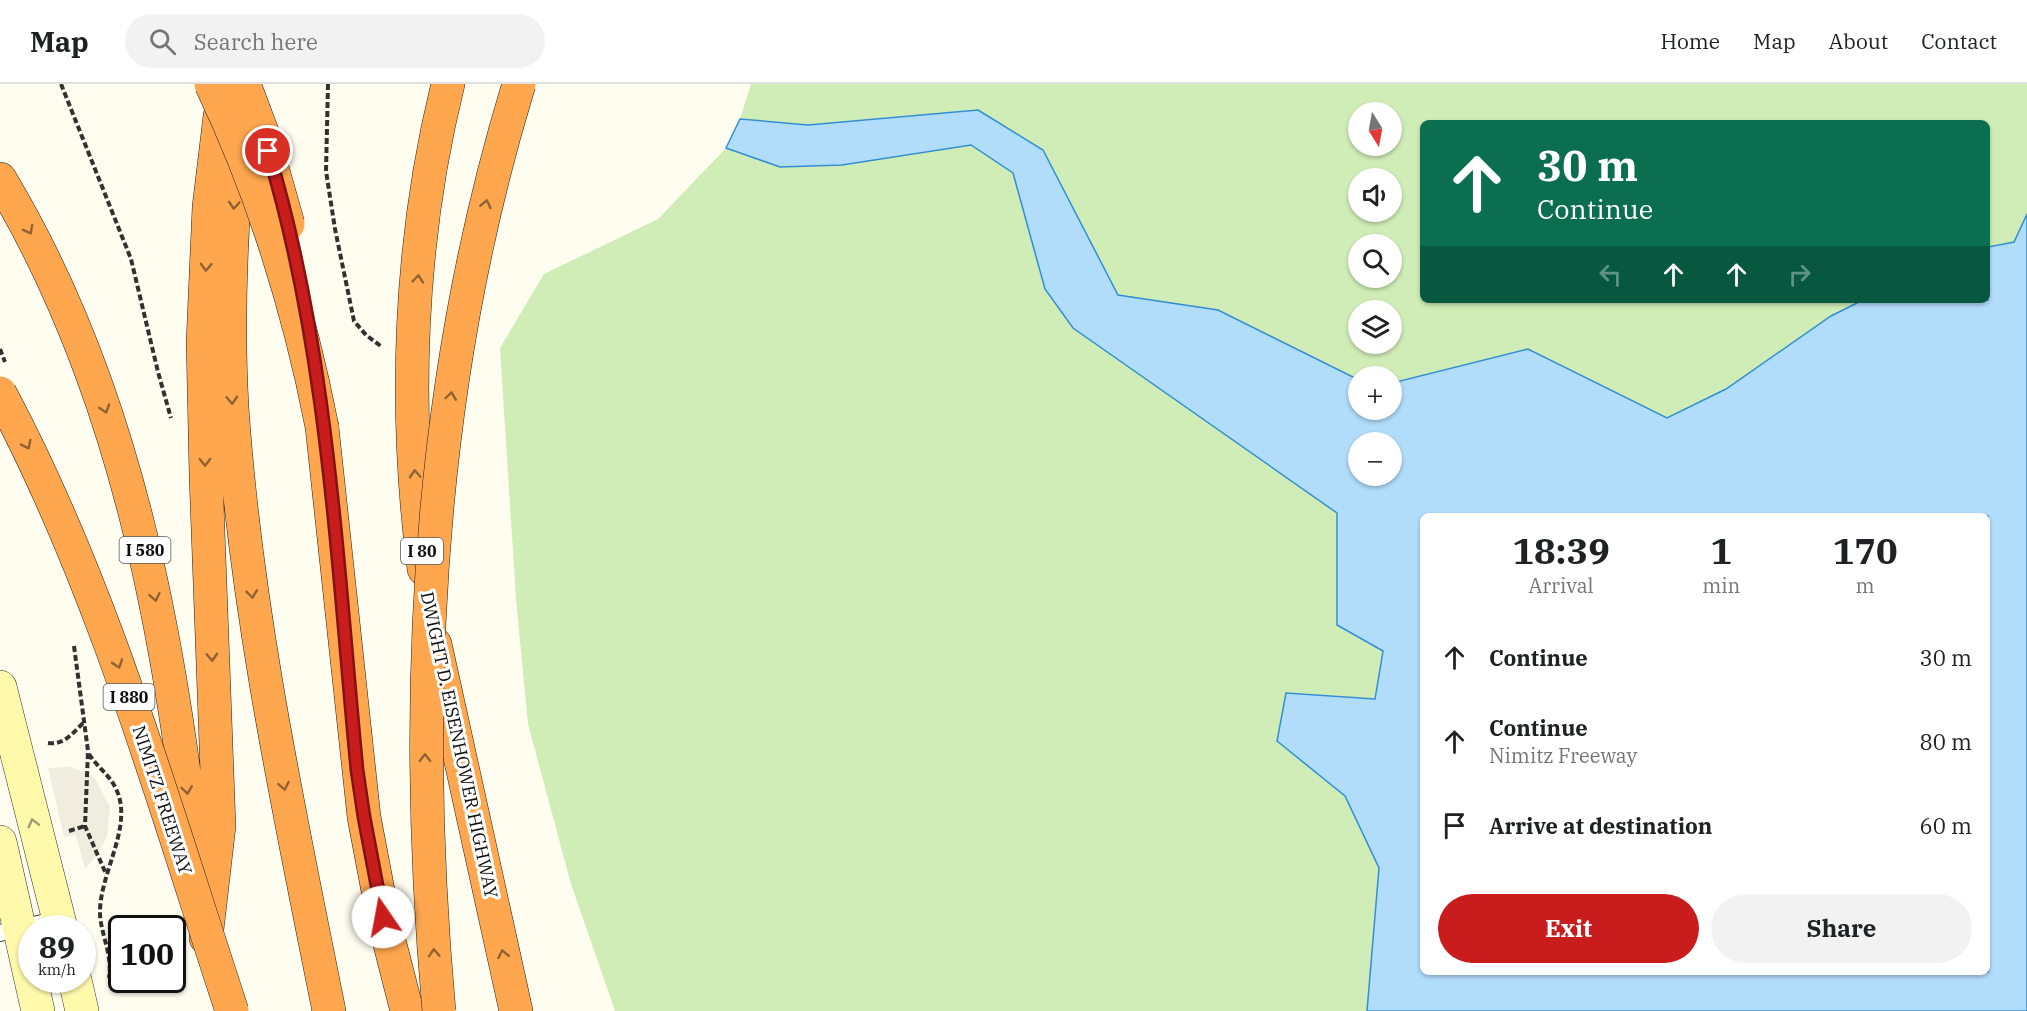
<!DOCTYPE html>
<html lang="en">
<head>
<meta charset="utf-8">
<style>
	body { margin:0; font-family:"IBM Plex Serif",serif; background:#f2f2f2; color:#202124; height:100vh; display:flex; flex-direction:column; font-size:22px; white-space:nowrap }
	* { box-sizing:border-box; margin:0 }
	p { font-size:20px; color:#757577 }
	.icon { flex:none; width:33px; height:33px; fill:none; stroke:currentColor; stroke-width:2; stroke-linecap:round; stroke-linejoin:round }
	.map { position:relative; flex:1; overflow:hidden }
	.panel { position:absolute; left:1420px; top:429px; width:570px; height:462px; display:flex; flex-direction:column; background:#fff; border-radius:9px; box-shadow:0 2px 4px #0004 }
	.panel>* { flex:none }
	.hud { position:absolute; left:1420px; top:36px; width:570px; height:183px; border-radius:9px; box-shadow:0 2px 4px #0004; background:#0b6e4f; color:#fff; overflow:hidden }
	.needle { width:39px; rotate:169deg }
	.controls { position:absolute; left:1348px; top:18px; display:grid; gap:12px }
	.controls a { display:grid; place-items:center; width:54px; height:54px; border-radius:50%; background:#fff; box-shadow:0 2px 4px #0004; font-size:30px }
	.speed { position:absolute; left:18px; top:831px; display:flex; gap:12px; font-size:30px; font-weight:700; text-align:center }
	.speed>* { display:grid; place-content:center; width:78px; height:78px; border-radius:50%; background:#fff; box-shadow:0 2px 4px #0004; line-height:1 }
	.speed small { font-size:15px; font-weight:400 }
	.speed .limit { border:3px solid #111; border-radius:9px; background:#fff; color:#111 }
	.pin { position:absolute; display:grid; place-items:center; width:51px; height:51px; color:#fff; margin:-26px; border:3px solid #fff; border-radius:50%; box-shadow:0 2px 6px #0007 }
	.me { position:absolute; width:66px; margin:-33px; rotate:348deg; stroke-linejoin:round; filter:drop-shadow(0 0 4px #0008) }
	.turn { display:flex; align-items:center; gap:21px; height:126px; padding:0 18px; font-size:27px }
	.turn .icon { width:78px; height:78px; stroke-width:2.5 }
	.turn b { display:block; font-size:42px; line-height:51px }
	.lanes { display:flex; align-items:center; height:57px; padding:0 18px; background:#0003; justify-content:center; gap:30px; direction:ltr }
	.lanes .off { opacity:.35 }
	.eta { display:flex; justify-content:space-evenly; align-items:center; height:102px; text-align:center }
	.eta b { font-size:36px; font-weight:700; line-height:42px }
	.cta { display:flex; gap:12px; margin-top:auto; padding:12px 18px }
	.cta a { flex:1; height:69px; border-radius:36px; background:#c91c1d; color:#fff; font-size:24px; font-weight:700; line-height:69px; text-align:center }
	.cta a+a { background:#f2f2f2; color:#202124 }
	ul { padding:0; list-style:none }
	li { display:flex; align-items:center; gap:18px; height:84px; padding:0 18px }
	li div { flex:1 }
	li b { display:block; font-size:22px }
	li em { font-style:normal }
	header { display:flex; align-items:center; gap:36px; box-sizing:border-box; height:84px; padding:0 30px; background:#fff; border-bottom:2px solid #e0e0e0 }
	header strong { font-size:28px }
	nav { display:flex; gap:33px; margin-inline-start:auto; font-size:21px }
	.search { width:420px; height:54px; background:#f2f2f2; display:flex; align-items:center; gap:15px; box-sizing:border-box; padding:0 21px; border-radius:33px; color:#757577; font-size:22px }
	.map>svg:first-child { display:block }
	.green { fill:#d0edb7; fill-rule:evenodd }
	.plaza { fill:#f0ecde }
	.water { fill:#b1dcfa; stroke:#338ed7; stroke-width:1.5; fill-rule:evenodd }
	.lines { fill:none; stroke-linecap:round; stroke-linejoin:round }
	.lane-casing { stroke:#424242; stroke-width:18 }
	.secondary-casing { stroke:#313131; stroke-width:34 }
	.highway-casing { stroke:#202020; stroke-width:34 }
	.path { stroke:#313131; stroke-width:4; stroke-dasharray:6 3; stroke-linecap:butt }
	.lane { stroke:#fff; stroke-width:16 }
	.secondary { stroke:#fff9ab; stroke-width:33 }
	.highway { stroke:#fea74f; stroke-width:33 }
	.highway-bridge-casing { stroke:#202020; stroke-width:34; stroke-linecap:butt }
	.highway-bridge { stroke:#fea74f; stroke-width:33 }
	.oneway { stroke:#926332 }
	.oneway2 { stroke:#9f9b6d }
	.route-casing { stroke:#831213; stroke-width:15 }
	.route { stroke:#c91c1d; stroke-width:10 }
	.labels { text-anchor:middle; stroke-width:6; stroke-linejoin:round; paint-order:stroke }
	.shield { fill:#fff; stroke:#575757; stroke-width:1.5 }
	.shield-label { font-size:16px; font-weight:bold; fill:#0f0f0f }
	.street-label { font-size:18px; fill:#0f0f0f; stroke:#fff }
</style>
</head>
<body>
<header>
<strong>Map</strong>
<div class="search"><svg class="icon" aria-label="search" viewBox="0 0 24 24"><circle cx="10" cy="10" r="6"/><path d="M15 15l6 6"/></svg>Search here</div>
<nav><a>Home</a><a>Map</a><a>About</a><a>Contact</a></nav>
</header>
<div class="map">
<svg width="2027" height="927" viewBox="0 0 2027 927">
	<rect width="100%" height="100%" fill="#fffdf0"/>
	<path class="green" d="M751,0H2027V496L1988,432L1392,312V292H1359V301L1118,211L1043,66L979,26L808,41L740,35ZM1359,28H1392V62H1359ZM1424,39H1988V216H1424ZM1359,94H1392V128H1359ZM1359,160H1392V194H1359ZM1359,226H1392V260H1359Z
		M971,61L1013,89L1045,205L1359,358V392H1392L1424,432V888H1988L2027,927H615L571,800L528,640L516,515L500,264L544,190L658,135L726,64L780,83L842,81Z"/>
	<path class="plaza" d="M70,683L89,689L96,696L110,723L107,753L97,771L85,785L76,751L64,753L48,684Z"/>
	<path class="water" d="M978,26L1043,66L1118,211L1218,226L1359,296V326H1392V299L1528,265L1667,334L1726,305L1831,232L1863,216H1988V163L2014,158L2027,130V927H1367L1379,784L1345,712L1277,657L1286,609L1375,615L1383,567L1337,541V429L1073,244L1045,205L1013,89L971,61L842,81L780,83L726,64L740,35L808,41ZM1359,358H1392V392H1359ZM1424,432H1988V888H1424Z"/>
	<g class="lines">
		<defs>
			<path id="lane" d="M0,849L59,835"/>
			<path id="secondary" d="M0,603L61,844
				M0,758L38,927
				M75,896L82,927"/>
			<path id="highway" d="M239,56C231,144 227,234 232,323C246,527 289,727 329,927
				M0,95C127,306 170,552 197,794
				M322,343L364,733L383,833L407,927
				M424,485C403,325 409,157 448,0
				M435,560L516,927
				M206,854L219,742L206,392L203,258L209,123L220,32"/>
		</defs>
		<use href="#lane" class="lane-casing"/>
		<use href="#secondary" class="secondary-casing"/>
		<use href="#highway" class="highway-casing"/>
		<path class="path" d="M61,0L131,175L158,288L171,334
			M328,0L326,87L335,145L354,237L366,251L382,263
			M0,265L5,278
			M74,562L88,667L85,742L106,790
			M48,659C64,661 72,650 83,639
			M89,670C97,683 111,692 117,707C133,744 99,790 100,830C101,851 113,872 109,894
			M69,747L85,742"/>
		<use href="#lane" class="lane"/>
		<use href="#secondary" class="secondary"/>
		<use href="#highway" class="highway"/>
		<defs>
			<path id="highway-bridge" d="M211,0C263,109 299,225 322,343
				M244,0L262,48L288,140
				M0,309C104,504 163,718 232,927
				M439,927C411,617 427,300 519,0"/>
		</defs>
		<use href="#highway-bridge" class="highway-bridge-casing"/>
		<use href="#highway-bridge" class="highway-bridge"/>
	</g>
	<defs><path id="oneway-chevron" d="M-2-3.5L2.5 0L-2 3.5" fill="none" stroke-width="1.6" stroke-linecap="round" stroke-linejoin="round" transform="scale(1.5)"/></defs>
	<g class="oneway">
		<use href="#oneway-chevron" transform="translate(486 120) rotate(-77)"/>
		<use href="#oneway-chevron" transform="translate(234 121) rotate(94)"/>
		<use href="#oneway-chevron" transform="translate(29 146) rotate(62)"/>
		<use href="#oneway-chevron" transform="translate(206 183) rotate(93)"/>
		<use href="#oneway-chevron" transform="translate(418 195) rotate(-85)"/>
		<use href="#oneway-chevron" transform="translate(451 312) rotate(-82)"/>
		<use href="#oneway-chevron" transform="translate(232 316) rotate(87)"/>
		<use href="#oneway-chevron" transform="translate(105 325) rotate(72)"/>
		<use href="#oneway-chevron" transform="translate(27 361) rotate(64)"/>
		<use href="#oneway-chevron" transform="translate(205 378) rotate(89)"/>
		<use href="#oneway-chevron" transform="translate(415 390) rotate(-93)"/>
		<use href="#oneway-chevron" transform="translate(252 510) rotate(83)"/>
		<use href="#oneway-chevron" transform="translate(155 513) rotate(78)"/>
		<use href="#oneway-chevron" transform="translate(212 573) rotate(87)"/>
		<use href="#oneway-chevron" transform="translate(118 580) rotate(71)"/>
		<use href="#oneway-chevron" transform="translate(425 674) rotate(-90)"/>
		<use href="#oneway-chevron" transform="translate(284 702) rotate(79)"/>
		<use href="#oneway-chevron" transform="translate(187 706) rotate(82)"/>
		<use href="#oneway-chevron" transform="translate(434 869) rotate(-94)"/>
		<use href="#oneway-chevron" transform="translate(503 870) rotate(-102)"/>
	</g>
	<use class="oneway2" href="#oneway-chevron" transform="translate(33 739) rotate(-104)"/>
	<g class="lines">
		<defs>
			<path id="route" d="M268,67C328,265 337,480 357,686L364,733L383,833"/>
		</defs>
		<use href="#route" class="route-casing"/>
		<use href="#route" class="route"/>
	</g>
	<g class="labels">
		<g class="shield">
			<rect x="119.5" y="453" width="51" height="26" rx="4.5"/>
			<rect x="401" y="454" width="42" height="26" rx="4.5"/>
			<rect x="103.5" y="600" width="51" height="26" rx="4.5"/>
		</g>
		<g class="shield-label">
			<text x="145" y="472">I 580</text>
			<text x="422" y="473">I 80</text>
			<text x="129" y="619">I 880</text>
		</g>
		<g class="street-label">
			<text transform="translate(459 661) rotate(78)" y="6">DWIGHT D. EISENHOWER HIGHWAY</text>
			<text transform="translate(162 716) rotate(72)" y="6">NIMITZ FREEWAY</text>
		</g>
	</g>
</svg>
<div class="controls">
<a><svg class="needle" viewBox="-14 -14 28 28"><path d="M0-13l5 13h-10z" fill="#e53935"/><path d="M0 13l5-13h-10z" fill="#757577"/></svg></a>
<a><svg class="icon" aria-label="sound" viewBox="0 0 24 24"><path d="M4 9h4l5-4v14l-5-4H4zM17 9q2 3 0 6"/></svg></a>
<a><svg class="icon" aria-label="search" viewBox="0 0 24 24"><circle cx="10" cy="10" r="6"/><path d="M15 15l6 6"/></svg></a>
<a><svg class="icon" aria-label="layers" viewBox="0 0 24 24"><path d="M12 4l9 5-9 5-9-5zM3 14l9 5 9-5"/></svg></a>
<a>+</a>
<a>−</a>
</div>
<div class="speed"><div>89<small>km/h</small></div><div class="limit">100</div></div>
<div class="pin" style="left:268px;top:67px;background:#d93025"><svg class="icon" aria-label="arrive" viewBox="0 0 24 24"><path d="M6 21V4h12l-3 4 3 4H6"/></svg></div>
<svg class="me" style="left:383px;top:833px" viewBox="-20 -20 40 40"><circle r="19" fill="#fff"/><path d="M0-13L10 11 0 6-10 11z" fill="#c91c1d"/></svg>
<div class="hud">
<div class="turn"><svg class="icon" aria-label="ahead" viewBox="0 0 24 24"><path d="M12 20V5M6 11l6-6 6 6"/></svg><div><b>30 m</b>Continue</div></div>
<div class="lanes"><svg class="icon off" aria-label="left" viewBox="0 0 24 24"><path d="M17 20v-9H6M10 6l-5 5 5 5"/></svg><svg class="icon" aria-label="ahead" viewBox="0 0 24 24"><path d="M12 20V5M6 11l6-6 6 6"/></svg><svg class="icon" aria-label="ahead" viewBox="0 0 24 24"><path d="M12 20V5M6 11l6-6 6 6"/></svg><svg class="icon off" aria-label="right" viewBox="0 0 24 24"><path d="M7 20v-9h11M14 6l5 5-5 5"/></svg></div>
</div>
<section class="panel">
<div class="eta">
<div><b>18:39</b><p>Arrival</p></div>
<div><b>1</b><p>min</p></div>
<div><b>170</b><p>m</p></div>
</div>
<ul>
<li><svg class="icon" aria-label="ahead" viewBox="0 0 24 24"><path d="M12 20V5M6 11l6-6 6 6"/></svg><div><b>Continue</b></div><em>30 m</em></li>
<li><svg class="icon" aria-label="ahead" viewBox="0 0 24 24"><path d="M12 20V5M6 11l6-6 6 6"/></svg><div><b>Continue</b><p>Nimitz Freeway</p></div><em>80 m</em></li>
<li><svg class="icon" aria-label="arrive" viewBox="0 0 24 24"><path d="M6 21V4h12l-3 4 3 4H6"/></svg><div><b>Arrive at destination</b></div><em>60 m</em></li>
</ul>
<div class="cta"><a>Exit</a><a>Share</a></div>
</section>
</div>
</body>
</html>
